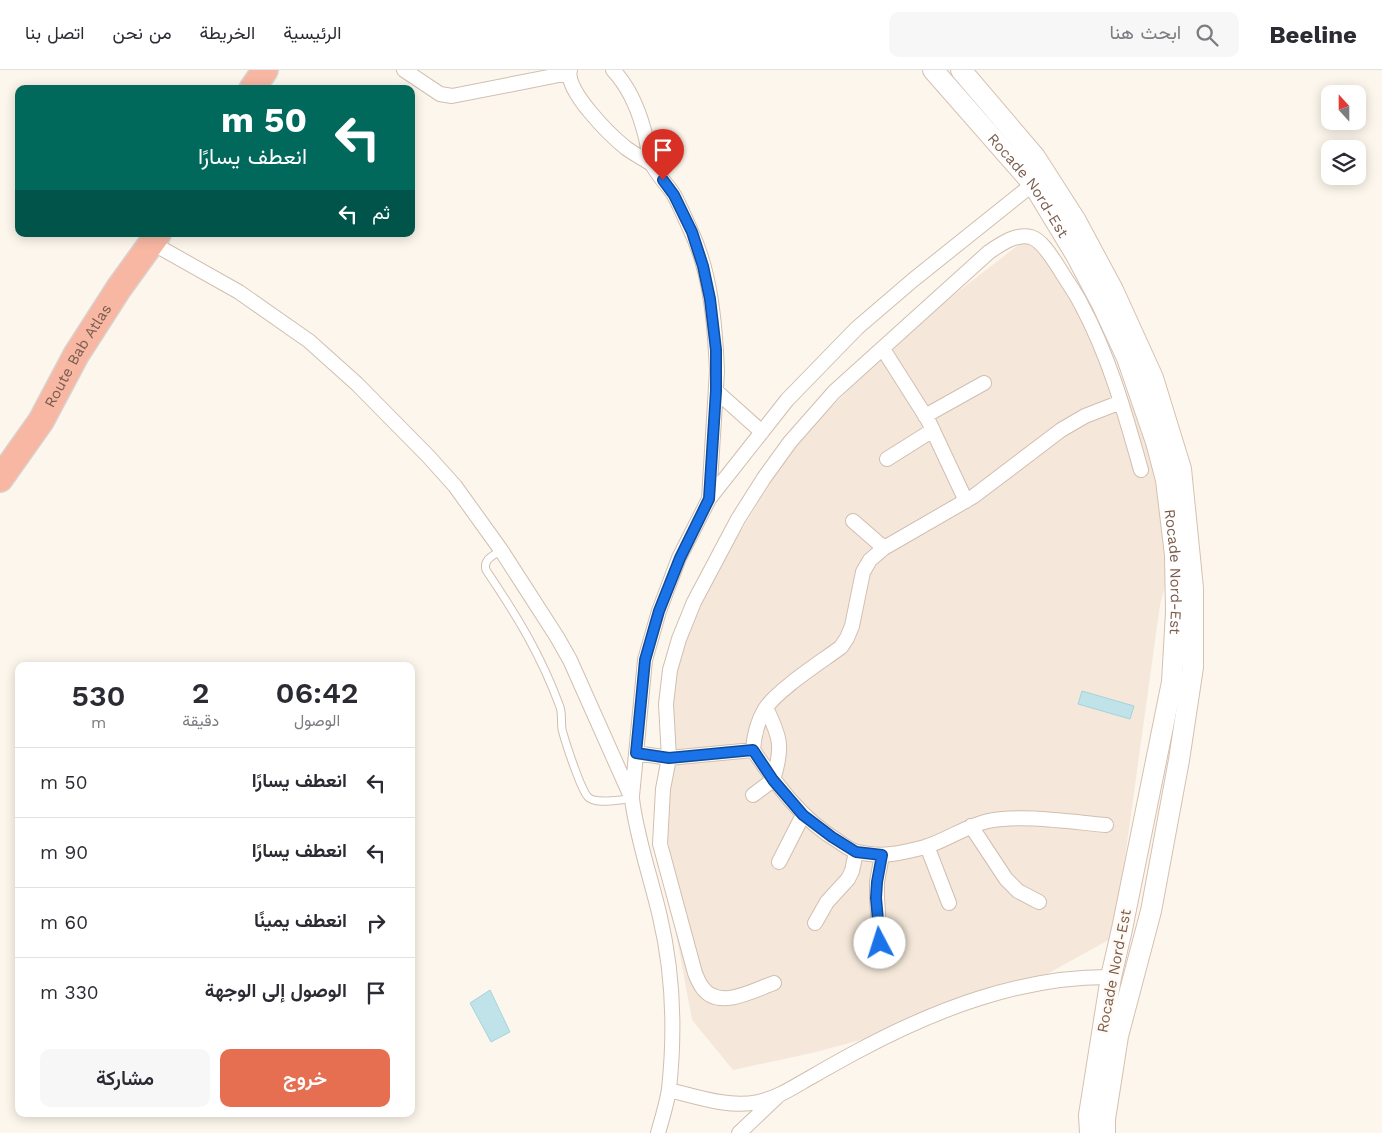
<!DOCTYPE html>
<html lang="ar">
<head>
<meta charset="utf-8">
<style>
	body { margin:0; font-family:"Work Sans",Vazirmatn,sans-serif; background:#f7f7f7; color:#2b2b33; direction:rtl; height:100vh; display:flex; flex-direction:column; font-size:19px; white-space:nowrap }
	* { box-sizing:border-box; margin:0 }
	p { font-size:16px; color:#7c7c81 }
	.icon { flex:none; width:28px; height:28px; fill:none; stroke:currentColor; stroke-width:2; stroke-linecap:round; stroke-linejoin:round }
	.map { position:relative; flex:1; overflow:hidden; direction:ltr }
	.sheet { position:absolute; left:15px; top:592px; width:400px; height:455px; display:flex; flex-direction:column; background:#fff; border-radius:10px; box-shadow:0 2px 12px #0003; direction:rtl }
	.sheet>* { flex:none }
	.top-card { position:absolute; left:15px; top:15px; width:400px; height:152px; border-radius:10px; box-shadow:0 2px 12px #0003; direction:rtl; background:#00695c; color:#fff; overflow:hidden }
	.needle { width:32px; rotate:339deg }
	.buttons { position:absolute; left:1321px; top:15px; display:grid; gap:10px }
	.buttons a { display:grid; place-items:center; width:45px; height:45px; border-radius:10px; background:#fff; box-shadow:0 2px 12px #0003; font-size:25px }
	.pin { position:absolute; display:grid; place-items:center; width:42px; height:42px; color:#fff; margin:-51px -21px; border-radius:50% 50% 50% 0; rotate:-45deg; box-shadow:0 0 5px #0007 }
	.pin .icon { rotate:45deg }
	.me { position:absolute; width:55px; margin:-28px; rotate:355deg; stroke-linejoin:round; filter:drop-shadow(0 0 4px #0008) }
	.turn { display:flex; align-items:center; gap:18px; height:105px; padding:0 25px; font-size:22px }
	.turn .icon { width:65px; height:65px; stroke-width:2.5 }
	.turn b { display:block; font-size:35px; line-height:42px }
	.then { display:flex; align-items:center; height:48px; padding:0 25px; background:#0003; gap:10px; font-size:19px }
	.eta { display:flex; justify-content:space-evenly; align-items:center; height:85px; text-align:center }
	.eta b { font-size:30px; font-weight:600; line-height:35px }
	.button { display:flex; gap:10px; margin-top:auto; padding:10px 25px }
	.button a { flex:1; height:58px; border-radius:10px; background:#e76f51; color:#fff; font-size:20px; font-weight:600; line-height:58px; text-align:center }
	.button a+a { background:#f7f7f7; color:#2b2b33 }
	ul { padding:0; list-style:none }
	li { display:flex; align-items:center; gap:15px; height:70px; padding:0 25px; border-top:1px solid #e1e1e2 }
	li div { flex:1 }
	li b { display:block; font-size:19px }
	li em { font-style:normal }
	header { display:flex; align-items:center; gap:30px; box-sizing:border-box; height:70px; padding:0 25px; background:#fff; border-bottom:1px solid #e1e1e2 }
	header strong { font-size:24px }
	nav { display:flex; gap:28px; margin-inline-start:auto; font-size:18px }
	.search { width:350px; height:45px; background:#f7f7f7; display:flex; align-items:center; gap:12px; box-sizing:border-box; padding:0 18px; border-radius:10px; color:#7c7c81; font-size:19px }
	.map>svg:first-child { display:block }
	.residential { fill:#f5e8da }
	.water { fill:#bfe3e8; stroke:#a5d3da }
	.lines { fill:none; stroke-linecap:round; stroke-linejoin:round }
	.lane-casing { stroke:#d1beb0; stroke-width:9 }
	.street-casing { stroke:#d1beb0; stroke-width:16 }
	.secondary-casing { stroke:#d6c0b0; stroke-width:22 }
	.highway-casing { stroke:#dad1cd; stroke-width:28 }
	.lane { stroke:#fff; stroke-width:7 }
	.street { stroke:#fff; stroke-width:14 }
	.secondary { stroke:#fff; stroke-width:20 }
	.highway { stroke:#f7b7a3; stroke-width:25 }
	.route-casing { stroke:#114b97; stroke-width:12 }
	.route { stroke:#1a73e8; stroke-width:9 }
	.labels { text-anchor:middle; stroke-width:5; stroke-linejoin:round; paint-order:stroke }
	.street-label { font-size:15px; fill:#7a5c4d; stroke:#fffaf3 }
</style>
</head>
<body>
<header>
<strong>Beeline</strong>
<div class="search"><svg class="icon" aria-label="search" viewBox="0 0 24 24"><circle cx="10" cy="10" r="6"/><path d="M15 15l6 6"/></svg>ابحث هنا</div>
<nav><a>الرئيسية</a><a>الخريطة</a><a>من نحن</a><a>اتصل بنا</a></nav>
</header>
<div class="map">
<svg width="1382" height="1063" viewBox="0 0 1382 1063">
	<rect width="100%" height="100%" fill="#fdf6ec"/>
	<path class="residential" d="M1030,166L1125,319L1166,420L1171,494L1160,535L1114,867L1047,904L971,924L887,963L812,983L733,1000L692,950L668,820L669,779L661,698L674,612L681,582L691,553L725,487L795,373L911,258Z"/>
	<path class="water" d="M1082,621L1134,636L1130,649L1078,634Z
		M490,920L510,962L491,972L470,933Z"/>
	<g class="lines">
		<defs>
			<path id="lane" d="M501,480C493,486 483,489 486,500C517,546 541,585 560,637C563,646 560,655 563,663C566,674 581,720 588,727C595,735 621,729 632,729"/>
			<path id="street" d="M404,0L440,24L452,26L569,3
				M570,0C564,20 611,66 626,78C634,84 644,89 653,95
				M613,0C628,16 637,36 643,57C647,69 648,82 652,94C657,105 668,115 674,125C680,136 685,148 690,159C711,202 715,255 717,301L709,429
				M152,173L239,222L309,271L357,314L428,386L455,416L501,480L557,567L570,590L632,729C637,769 651,808 660,847C673,902 675,963 669,1019C667,1033 662,1049 658,1063
				M883,279L928,350L966,431
				M716,321L762,362
				M1121,332L1085,346L1061,360L974,426L884,478L870,490L863,502L852,556L847,568L841,577C821,592 777,620 765,639C757,652 754,666 753,680L669,688L666,634L670,600L679,569L694,532L738,449L764,408L790,372L834,322L989,182C1001,174 1016,163 1031,167C1043,171 1052,188 1059,198C1066,210 1075,222 1081,234C1109,286 1125,343 1141,400
				M925,346L984,313
				M887,389L933,360
				M853,451L884,478
				M753,680C777,715 801,749 838,771C844,775 851,781 858,782C881,788 902,783 925,777C947,770 966,756 988,751C1022,744 1071,752 1106,755
				M636,683L669,688L663,719L660,774L695,903C697,908 699,913 702,917C718,941 754,920 774,913
				M753,725L773,710C783,678 781,668 766,638
				M632,726L645,590L659,541L679,488L709,429L787,330L857,258L913,210L1033,114
				M971,756L1006,809L1018,821L1039,832
				M927,776L949,833
				M779,792L803,745
				M815,853L827,832L848,809L852,801L856,782
				M880,873L877,828V812L882,785
				M669,1020C698,1027 728,1038 758,1032C778,1028 795,1016 813,1006C827,998 841,990 856,982C934,940 1021,906 1111,907
				M739,1063L777,1027"/>
			<g id="secondary">
				<path id="s1" d="M933,0L1033,114L1076,185L1102,234L1127,288L1156,372L1166,410L1175,485L1176,542L1172,612L1122,859L1111,907L1089,1045L1090,1063"/>
				<path d="M961,0L1035,87L1076,151L1113,220L1153,308L1181,399L1193,518V597L1179,690L1151,841L1118,966L1105,1049V1063"/>
			</g>
			<g id="highway">
				<path d="M252,19L265,0"/>
				<path id="s2" d="M0,409L41,351L76,285L119,218L158,164"/>
			</g>
		</defs>
		<use href="#lane" class="lane-casing"/>
		<use href="#street" class="street-casing"/>
		<use href="#secondary" class="secondary-casing"/>
		<use href="#highway" class="highway-casing"/>
		<use href="#lane" class="lane"/>
		<use href="#street" class="street"/>
		<use href="#secondary" class="secondary"/>
		<use href="#highway" class="highway"/>
	</g>
	<g class="lines">
		<defs>
			<path id="route" d="M663,110L674,125L692,162L703,196L710,229L716,280V321L709,429L680,488L659,541L645,590L636,683L669,688L753,680L773,710L803,745L832,767L856,782L882,785L877,812L876,828L880,873"/>
		</defs>
		<use href="#route" class="route-casing"/>
		<use href="#route" class="route"/>
	</g>
	<g class="labels">
		<g class="street-label">
			<text dy="5" stroke="none"><textPath href="#s1" startOffset="150">Rocade Nord-Est</textPath></text>
			<text dy="5" stroke="none"><textPath href="#s2" startOffset="146">Route Bab Atlas</textPath></text>
			<text dy="5" stroke="none"><textPath href="#s1" startOffset="570">Rocade Nord-Est</textPath></text>
			<text transform="translate(1114 901) rotate(-79)" y="5">Rocade Nord-Est</text>
		</g>
	</g>
</svg>
<div class="buttons">
<a><svg class="needle" viewBox="-14 -14 28 28"><path d="M0-13l5 13h-10z" fill="#e53935"/><path d="M0 13l5-13h-10z" fill="#7c7c81"/></svg></a>
<a><svg class="icon" aria-label="layers" viewBox="0 0 24 24"><path d="M12 4l9 5-9 5-9-5zM3 14l9 5 9-5"/></svg></a>
</div>
<div class="pin" style="left:663px;top:110px;background:#d93025"><svg class="icon" aria-label="arrive" viewBox="0 0 24 24"><path d="M6 21V4h12l-3 4 3 4H6"/></svg></div>
<svg class="me" style="left:880px;top:873px" viewBox="-20 -20 40 40"><circle r="19" fill="#fff"/><path d="M0-13L10 11 0 6-10 11z" fill="#1a73e8"/></svg>
<div class="top-card">
<div class="turn"><svg class="icon" aria-label="left" viewBox="0 0 24 24"><path d="M17 20v-9H6M10 6l-5 5 5 5"/></svg><div><b>50 m</b>انعطف يسارًا</div></div>
<div class="then">ثم<svg class="icon" aria-label="left" viewBox="0 0 24 24"><path d="M17 20v-9H6M10 6l-5 5 5 5"/></svg></div>
</div>
<section class="sheet">
<div class="eta">
<div><b>06:42</b><p>الوصول</p></div>
<div><b>2</b><p>دقيقة</p></div>
<div><b>530</b><p>m</p></div>
</div>
<ul>
<li><svg class="icon" aria-label="left" viewBox="0 0 24 24"><path d="M17 20v-9H6M10 6l-5 5 5 5"/></svg><div><b>انعطف يسارًا</b></div><em>50 m</em></li>
<li><svg class="icon" aria-label="left" viewBox="0 0 24 24"><path d="M17 20v-9H6M10 6l-5 5 5 5"/></svg><div><b>انعطف يسارًا</b></div><em>90 m</em></li>
<li><svg class="icon" aria-label="right" viewBox="0 0 24 24"><path d="M7 20v-9h11M14 6l5 5-5 5"/></svg><div><b>انعطف يمينًا</b></div><em>60 m</em></li>
<li><svg class="icon" aria-label="arrive" viewBox="0 0 24 24"><path d="M6 21V4h12l-3 4 3 4H6"/></svg><div><b>الوصول إلى الوجهة</b></div><em>330 m</em></li>
</ul>
<div class="button"><a>خروج</a><a>مشاركة</a></div>
</section>
</div>
</body>
</html>
